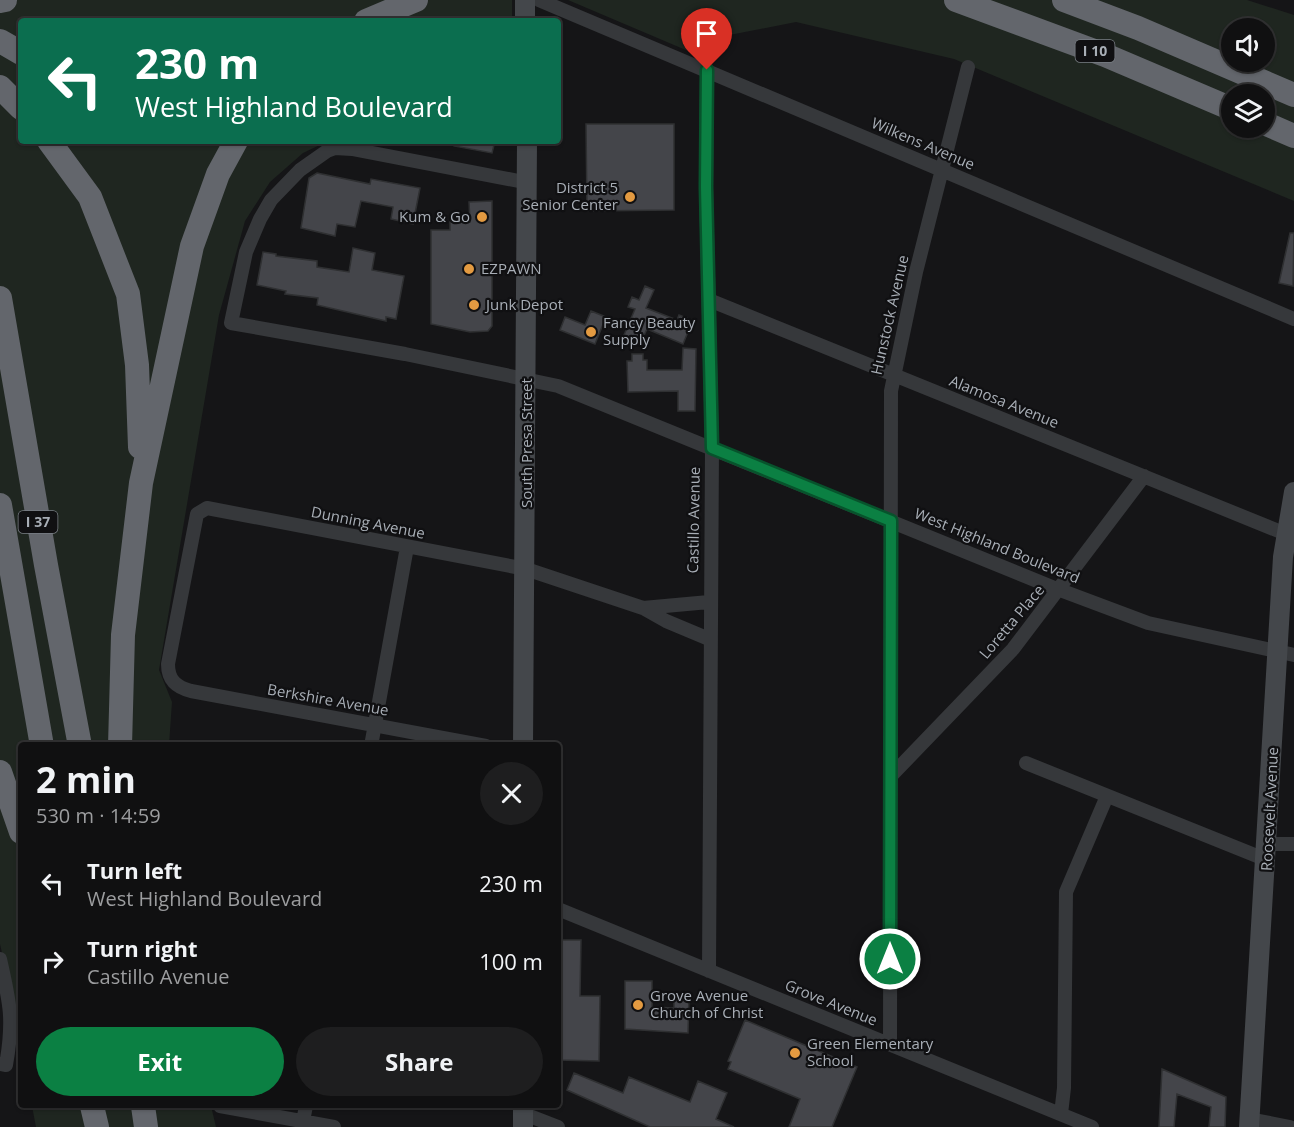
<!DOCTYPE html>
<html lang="en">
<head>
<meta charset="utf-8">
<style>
	body { margin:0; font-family:"Open Sans",sans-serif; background:#1e1e1f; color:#f1f3f6; height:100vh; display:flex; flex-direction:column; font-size:22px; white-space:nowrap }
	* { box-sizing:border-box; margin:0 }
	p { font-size:20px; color:#9c9d9f }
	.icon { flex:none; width:33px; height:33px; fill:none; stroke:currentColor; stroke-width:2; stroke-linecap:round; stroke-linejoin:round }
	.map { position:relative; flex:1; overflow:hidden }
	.sheet { position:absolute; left:18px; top:742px; width:543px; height:366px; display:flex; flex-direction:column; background:#101011; border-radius:6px; box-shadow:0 2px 4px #0004,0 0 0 2px #303031 }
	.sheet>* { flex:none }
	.hud { position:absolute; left:18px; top:18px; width:543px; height:126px; border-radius:6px; box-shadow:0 2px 4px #0004,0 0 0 2px #303031; background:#0b6e4f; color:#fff; overflow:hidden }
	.fabs { position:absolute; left:1221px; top:18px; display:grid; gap:12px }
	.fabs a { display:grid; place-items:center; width:54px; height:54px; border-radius:50%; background:#101011; box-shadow:0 2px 4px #0004,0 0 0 2px #303031; font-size:30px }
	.pin { position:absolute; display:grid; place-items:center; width:51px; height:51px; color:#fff; margin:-62px -26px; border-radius:50% 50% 50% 0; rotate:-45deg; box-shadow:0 0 6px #0007 }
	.pin .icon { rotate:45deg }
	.me { position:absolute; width:66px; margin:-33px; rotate:0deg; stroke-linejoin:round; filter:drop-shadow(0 0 4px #0008) }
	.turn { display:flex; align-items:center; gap:21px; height:126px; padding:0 18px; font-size:27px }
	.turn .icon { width:78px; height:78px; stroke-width:2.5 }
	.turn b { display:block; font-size:42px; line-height:51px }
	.round { display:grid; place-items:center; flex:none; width:63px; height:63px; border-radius:32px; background:#1e1e1f }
	.head { display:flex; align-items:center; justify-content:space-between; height:102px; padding:0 18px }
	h1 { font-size:36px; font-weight:700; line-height:45px }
	.action { display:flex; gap:12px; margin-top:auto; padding:12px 18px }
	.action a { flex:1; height:69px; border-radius:36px; background:#0b8043; color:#fff; font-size:24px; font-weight:700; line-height:69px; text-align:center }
	.action a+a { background:#1e1e1f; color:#f1f3f6 }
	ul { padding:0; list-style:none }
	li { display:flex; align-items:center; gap:18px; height:78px; padding:0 18px }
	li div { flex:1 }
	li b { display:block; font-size:22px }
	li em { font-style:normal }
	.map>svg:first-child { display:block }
	.green { fill:#1f2620; fill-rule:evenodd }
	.building { fill:#44454a; stroke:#2f3032; stroke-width:1.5 }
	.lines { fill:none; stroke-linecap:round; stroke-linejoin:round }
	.street { stroke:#36383b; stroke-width:14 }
	.secondary { stroke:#44474b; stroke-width:20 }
	.highway { stroke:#63666c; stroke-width:24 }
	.route-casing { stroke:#07532c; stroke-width:15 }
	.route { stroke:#0b8043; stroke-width:10 }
	.poi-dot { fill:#e39a41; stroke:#101012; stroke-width:2 }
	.labels { text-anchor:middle; stroke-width:4.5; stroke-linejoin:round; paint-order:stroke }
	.shield { fill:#101012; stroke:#7a7f85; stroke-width:1.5 }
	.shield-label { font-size:14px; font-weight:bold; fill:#a8aeb6 }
	.street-label { font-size:15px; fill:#a8aeb6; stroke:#101012 }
	.poi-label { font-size:15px; fill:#a8aeb6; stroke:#101012; text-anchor:start }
</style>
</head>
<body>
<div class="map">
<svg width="1294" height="1127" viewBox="0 0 1294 1127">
	<rect width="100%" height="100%" fill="#151517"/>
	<path class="green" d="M0,0H512V21H21V141H328L303,153L270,182L245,221L219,315L159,670L172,702L169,745L21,746V1038L0,944Z
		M568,0H1247L1294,15V201L954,59L796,22L709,39L707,59ZM1232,28H1264V62H1232ZM1232,94H1264V128H1232Z
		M32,1106H211L216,1127H36Z"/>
	<path class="building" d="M586,124H674V210L587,211Z
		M454,141H495L492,153L454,146Z
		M317,173L370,184L371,179L420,188L413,224L391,219L393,207L361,201L355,227L337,224L335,236L301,228L309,178Z
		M492,201V326L488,331L470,332L431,324V230H450V222H470L469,202Z
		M1290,233H1294L1293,286L1279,283Z
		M353,248L375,253L372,270L404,276L396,319L386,317V321L317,305L318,298L285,294L286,291L257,285L263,252L276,254V256L317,261V267L349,272Z
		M645,286L654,290L646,308L677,320L679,315L689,319L687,326L690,327L683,344L647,329L641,342L624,335L635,309L628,307L632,297L639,300Z
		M591,311L606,317L595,344L560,330L565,317L585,325Z
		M683,348L696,349L695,411H678V391L628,392L627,361H632V354H643V360H647V370H682Z
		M558,940H581L580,996H600L599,1061L558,1060Z
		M625,981H652V1007L674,1008V995H689L688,1033L625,1029Z
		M745,1020L857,1067L832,1127H789L800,1099L728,1069L731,1062L728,1061Z
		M1162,1069L1226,1097L1225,1127H1209L1211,1107L1177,1094L1174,1127H1159Z
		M574,1073L623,1093L629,1077L690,1102L698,1081L727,1093L716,1119L734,1127H650L567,1090Z"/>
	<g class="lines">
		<path class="street" d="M539,0L1294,319
			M707,70L706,187L712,448L709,971
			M529,183L352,149L335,148L327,151L300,170L271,200L260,219L246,252L231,323L405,354L558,386L1052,587L1148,623L1294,655
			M709,300L1286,534
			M643,608L666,621L709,639
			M371,746L407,547
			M486,746L191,691C176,687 168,680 168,664L197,514L207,508L526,569L643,608L709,602
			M1026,763L1267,860
			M890,777L1013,649L1144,476
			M1268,844H1294
			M558,909L1092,1127
			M0,959C10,1003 14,1020 6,1065L0,1064
			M890,1044L891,391L916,272L968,67
			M220,1106L334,1127
			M522,1113L558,1127
			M1061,1114L1064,1088L1066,892L1107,796
			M1249,1119L1290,1127
			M303,1121L306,1106"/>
		<path class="secondary" d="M525,21V0
			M523,746L527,141
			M523,1106V1127
			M1249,1127L1283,557L1294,492"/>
		<path class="highway" d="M956,0L1105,55L1232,109
			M1064,0L1138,28L1294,95
			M0,1L5,0
			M366,21L416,0
			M0,41L21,53
			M0,87L21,108
			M1264,123L1294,136
			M49,141L90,197L128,294L137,365L140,447
			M0,298L46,565L80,746
			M0,505L42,746
			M120,746L123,635L141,483L192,246L218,174L236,141
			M0,772L21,832
			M92,1106L97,1127
			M143,1106L146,1127"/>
	</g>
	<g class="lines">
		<defs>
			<path id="route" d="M707,70L706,187L712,448L891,521L890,959"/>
		</defs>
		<use href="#route" class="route-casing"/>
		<use href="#route" class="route"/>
	</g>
	<g class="poi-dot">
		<circle cx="630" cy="197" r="6"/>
		<circle cx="482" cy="217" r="6"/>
		<circle cx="469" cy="269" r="6"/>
		<circle cx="474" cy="305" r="6"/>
		<circle cx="591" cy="332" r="6"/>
		<circle cx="638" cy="1005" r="6"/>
		<circle cx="795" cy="1053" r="6"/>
	</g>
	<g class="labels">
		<g class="shield">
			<rect x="1075.5" y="40" width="39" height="22" rx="4.5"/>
			<rect x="18.5" y="511" width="39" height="22" rx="4.5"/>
		</g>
		<g class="shield-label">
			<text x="1095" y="56">I 10</text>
			<text x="38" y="527">I 37</text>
		</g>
		<g class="street-label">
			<text transform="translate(923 144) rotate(23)" y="5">Wilkens Avenue</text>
			<text transform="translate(890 315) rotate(-77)" y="5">Hunstock Avenue</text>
			<text transform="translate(1004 402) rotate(22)" y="5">Alamosa Avenue</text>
			<text transform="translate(527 443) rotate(-90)" y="5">South Presa Street</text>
			<text transform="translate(694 520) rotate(-89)" y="5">Castillo Avenue</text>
			<text transform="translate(368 523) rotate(11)" y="5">Dunning Avenue</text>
			<text transform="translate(997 546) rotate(22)" y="5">West Highland Boulevard</text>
			<text transform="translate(1012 622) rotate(-50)" y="5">Loretta Place</text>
			<text transform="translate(328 700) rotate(10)" y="5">Berkshire Avenue</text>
			<text transform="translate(1270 809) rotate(-87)" y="5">Roosevelt Avenue</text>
			<text transform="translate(831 1003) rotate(22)" y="5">Grove Avenue</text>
		</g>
		<g class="poi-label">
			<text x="618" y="193" text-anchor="end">District 5<tspan x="618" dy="17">Senior Center</tspan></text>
			<text x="470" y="222" text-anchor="end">Kum &amp; Go</text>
			<text x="481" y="274">EZPAWN</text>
			<text x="486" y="310">Junk Depot</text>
			<text x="603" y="328">Fancy Beauty<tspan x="603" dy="17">Supply</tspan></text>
			<text x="650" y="1001">Grove Avenue<tspan x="650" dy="17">Church of Christ</tspan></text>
			<text x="807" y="1049">Green Elementary<tspan x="807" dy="17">School</tspan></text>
		</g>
	</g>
</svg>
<div class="fabs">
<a><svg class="icon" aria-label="sound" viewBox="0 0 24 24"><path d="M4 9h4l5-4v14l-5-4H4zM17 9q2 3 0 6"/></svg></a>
<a><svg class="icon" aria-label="layers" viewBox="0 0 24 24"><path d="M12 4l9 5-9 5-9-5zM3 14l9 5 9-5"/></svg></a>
</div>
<div class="pin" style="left:707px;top:70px;background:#d93025"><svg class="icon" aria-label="arrive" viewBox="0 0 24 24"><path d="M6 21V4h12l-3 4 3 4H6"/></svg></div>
<svg class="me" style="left:890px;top:959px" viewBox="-20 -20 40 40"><circle r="17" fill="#0b8043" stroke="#fff" stroke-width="3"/><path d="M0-11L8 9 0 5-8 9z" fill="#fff"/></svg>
<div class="hud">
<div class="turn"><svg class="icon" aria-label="left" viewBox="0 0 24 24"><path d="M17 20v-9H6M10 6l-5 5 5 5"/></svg><div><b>230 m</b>West Highland Boulevard</div></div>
</div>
<section class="sheet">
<div class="head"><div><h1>2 min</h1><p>530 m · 14:59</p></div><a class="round"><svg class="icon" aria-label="close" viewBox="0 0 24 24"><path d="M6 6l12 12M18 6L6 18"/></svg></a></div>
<ul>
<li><svg class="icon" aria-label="left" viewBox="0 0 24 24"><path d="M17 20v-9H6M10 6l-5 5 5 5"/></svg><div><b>Turn left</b><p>West Highland Boulevard</p></div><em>230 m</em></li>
<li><svg class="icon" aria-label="right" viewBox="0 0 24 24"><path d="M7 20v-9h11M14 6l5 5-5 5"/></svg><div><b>Turn right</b><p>Castillo Avenue</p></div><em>100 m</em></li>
</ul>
<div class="action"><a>Exit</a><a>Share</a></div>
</section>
</div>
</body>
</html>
